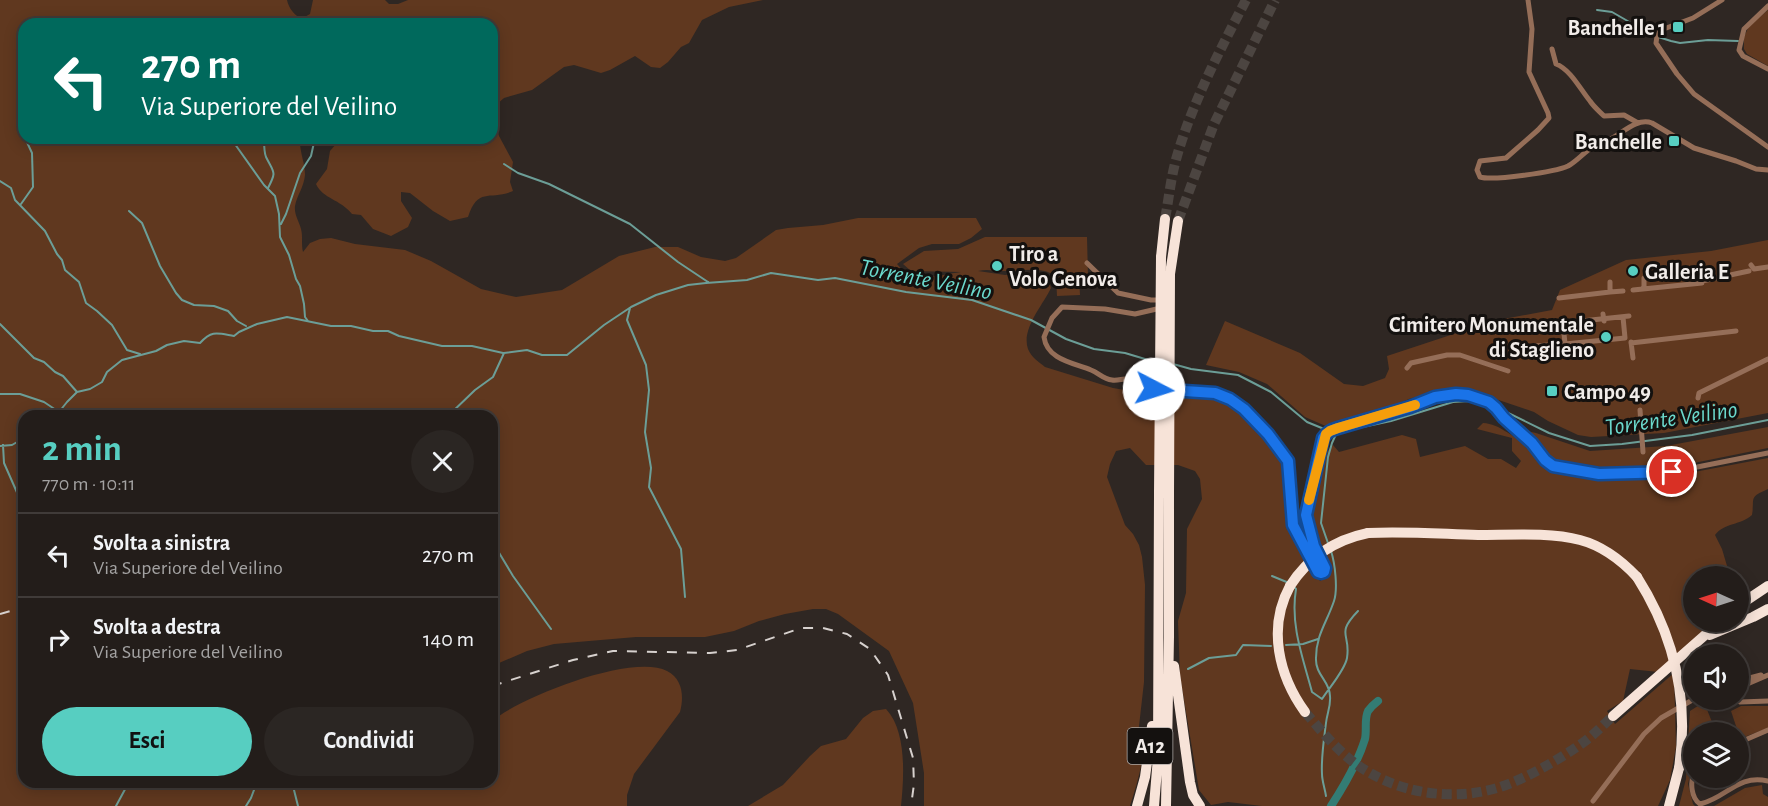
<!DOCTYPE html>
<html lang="it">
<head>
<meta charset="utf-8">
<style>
	body { margin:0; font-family:"Alegreya Sans",sans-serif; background:#2b2623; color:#f1f3f6; height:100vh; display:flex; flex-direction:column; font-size:22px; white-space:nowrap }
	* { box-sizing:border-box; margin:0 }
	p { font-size:20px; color:#a3a2a2 }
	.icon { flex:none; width:33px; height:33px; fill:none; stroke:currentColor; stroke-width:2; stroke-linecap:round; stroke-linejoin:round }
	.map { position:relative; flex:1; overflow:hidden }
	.sheet { position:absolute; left:18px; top:410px; width:480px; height:378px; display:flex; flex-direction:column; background:#231d1a; border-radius:18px; box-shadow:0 3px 15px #0003,0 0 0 2px #403b39 }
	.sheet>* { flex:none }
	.guide { position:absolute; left:18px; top:18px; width:480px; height:126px; border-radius:18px; box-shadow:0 3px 15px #0003,0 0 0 2px #403b39; background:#00695c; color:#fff; overflow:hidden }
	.needle { width:39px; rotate:273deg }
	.fabs { position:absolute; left:1683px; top:566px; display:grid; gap:12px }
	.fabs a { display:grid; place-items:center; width:66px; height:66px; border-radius:50%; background:#231d1a; box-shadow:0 3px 15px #0003,0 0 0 2px #403b39; font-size:30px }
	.pin { position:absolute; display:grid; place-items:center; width:51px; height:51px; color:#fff; margin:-26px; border:3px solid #fff; border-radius:50%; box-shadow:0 2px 6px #0007 }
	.me { position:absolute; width:66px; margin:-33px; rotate:95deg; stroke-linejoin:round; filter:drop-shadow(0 0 4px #0008) }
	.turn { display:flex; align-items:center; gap:21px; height:126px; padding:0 24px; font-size:27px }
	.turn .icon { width:78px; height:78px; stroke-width:2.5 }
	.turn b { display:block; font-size:42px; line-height:51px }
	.round { display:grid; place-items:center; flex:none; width:63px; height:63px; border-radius:32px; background:#2b2623 }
	.head { display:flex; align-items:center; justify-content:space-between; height:102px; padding:0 24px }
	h1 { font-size:36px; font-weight:600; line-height:45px; color:#57cec1 }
	.action { display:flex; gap:12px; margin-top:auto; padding:12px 24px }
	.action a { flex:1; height:69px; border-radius:36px; background:#57cec1; color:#111; font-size:24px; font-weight:600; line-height:69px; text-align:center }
	.action a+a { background:#2b2623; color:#f1f3f6 }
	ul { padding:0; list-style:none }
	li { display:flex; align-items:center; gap:18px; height:84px; padding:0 24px; border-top:2px solid #403b39 }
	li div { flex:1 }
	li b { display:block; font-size:22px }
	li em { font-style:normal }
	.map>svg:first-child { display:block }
	.green { fill:#60381f }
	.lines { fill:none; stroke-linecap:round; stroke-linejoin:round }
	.stream { stroke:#6c9e97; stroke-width:2 }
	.canal { stroke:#337c74; stroke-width:8 }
	.highway-tunnel { stroke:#4c4541; stroke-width:10; stroke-dasharray:10 5; stroke-linecap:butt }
	.street { stroke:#956e58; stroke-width:5 }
	.highway { stroke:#f7e3d8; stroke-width:10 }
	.rail { stroke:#d7d1ce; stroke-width:2; stroke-dasharray:10 10; stroke-linecap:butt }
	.street-bridge { stroke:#956e58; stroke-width:5 }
	.highway-bridge { stroke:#f7e3d8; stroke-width:10 }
	.route-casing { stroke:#114b97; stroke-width:15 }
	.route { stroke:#1a73e8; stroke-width:10 }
	.slow { stroke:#f59e0b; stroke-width:10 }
	.poi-dot { fill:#57cec1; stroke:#14110f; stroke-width:2 }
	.labels { text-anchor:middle; stroke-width:6; stroke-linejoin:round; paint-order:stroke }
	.shield { fill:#14110f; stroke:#afaaa8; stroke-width:1.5 }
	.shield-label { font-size:21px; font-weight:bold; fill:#f1ece9 }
	.poi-label { font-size:22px; font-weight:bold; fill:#f1ece9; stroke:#14110f; text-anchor:end }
	.water-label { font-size:24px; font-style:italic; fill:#6bd9cd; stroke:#14110f }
</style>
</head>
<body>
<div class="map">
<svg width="1768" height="806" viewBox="0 0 1768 806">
	<rect width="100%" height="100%" fill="#2f2723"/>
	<path class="green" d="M0,0H287C289,9 294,14 301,19L310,14L313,0H385L389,4H398L408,0H763L729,7L702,20L689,43L681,47L668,62L660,68L651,67L635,56L610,70L601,73L574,65L564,67L532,90L504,98L497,104L493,113L499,136L513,162L510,182L513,191C490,201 478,186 468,217L450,221L433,211L410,193L401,192V201L412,218L408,227L391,236L373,229L361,215L352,214C340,199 323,199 316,184L327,169L330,151L336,144L334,138H492V24H24V138H300C299,151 305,162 305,175C304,187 297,195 295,206C294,215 299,221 301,229C303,236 301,244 303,252L310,243L320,239L331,238L355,244L405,250L431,261L481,289L516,297L562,290L619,256L655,247H678L701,257L725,261L736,258L776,230L788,228L823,225L858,218H976L982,229L971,238L959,244H932L919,248L897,264C912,284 939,275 961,272L911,271L903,264L924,251L958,249L985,237H1087L1088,277H1079L1080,295L1057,296L1056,276C1039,265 1021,272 1003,271C994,271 987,269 978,271L1005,275L1035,272L1047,276L1051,288C1043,305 1021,329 1028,349C1031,357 1039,362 1045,367L1113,388L1136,392L1194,393L1211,395L1226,402L1243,414L1269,439L1283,459L1293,535L1320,581L1328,575L1330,568L1317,544L1309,517L1324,455L1333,445L1339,452L1402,435L1416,439L1420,457L1465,446L1488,459H1501L1516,468L1521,461L1512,451V438L1477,429L1483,423C1501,424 1509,437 1526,441C1530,447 1535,460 1540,465C1555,481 1658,476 1683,476L1689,473L1768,458V489C1748,498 1755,497 1752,515C1741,525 1724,523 1715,535L1722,549L1730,576H1694V621H1716L1658,672L1630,669L1623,701L1607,711L1615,724L1674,673L1676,747L1670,780L1658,806H1262L1228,802L1211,805L1199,790L1180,676L1178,621L1186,593L1187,529L1202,499L1200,479L1195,471L1178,465H1146L1130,448L1116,451L1110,464L1107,477L1125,525L1133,534L1139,545L1142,557L1145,585L1144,682L1138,735C1139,737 1142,740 1143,743C1145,759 1135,790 1130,806H924V773L913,703L889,651L838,614L826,609H813L785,614L759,621L734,631L705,637H636L554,644L527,651L492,666V416H24V782H492V721C521,697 632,653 667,671C683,679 684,697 680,712L634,774L627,795V806H0Z
		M1768,10V66L1747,54L1744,49V37L1749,26Z
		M1768,240V413L1664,433L1591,437L1578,435L1548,421L1534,412L1466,389L1450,388L1409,399L1371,415L1328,427L1305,417L1267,384L1239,372L1206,365L1225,321L1300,353L1344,384L1363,386L1385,378L1389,369L1387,356L1493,321L1552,310L1560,290L1626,260L1711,251Z
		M1768,427V448L1669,468L1601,472L1561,464L1553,461L1545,454L1538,442L1527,431L1536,433L1590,451L1666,446Z
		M1704,702L1716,732H1694L1693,763L1688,784L1693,804L1695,806H1679L1686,779L1690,711Z
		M1741,706H1768V728L1739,739L1738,732L1731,711Z
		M886,709C907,731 904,777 901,806H748L783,785L810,756L821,746L846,739L863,718L873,711Z
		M1762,785L1763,794L1768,797V806H1714L1745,788Z"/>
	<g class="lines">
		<path class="stream" d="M1597,10L1612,12L1652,35L1671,41L1680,43L1708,40L1738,41
			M23,134L24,136
			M227,138L232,140L264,185L275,196L279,214L280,237L289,255L296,279L300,286L304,304L305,317L308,321
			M264,138C264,144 264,152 266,157C274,173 277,171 268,188
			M504,164L518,173L549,184L630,224L678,262L708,282
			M0,181L11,188L15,200L45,231L57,254L62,260L65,270L79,282L86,303L97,311L112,325L127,350L140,354
			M21,204L33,187L32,153L25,138
			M129,211L142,223L160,266L176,293L182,300L194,305L214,306L228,311L237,321L246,326
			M281,224L286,214L300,173L311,156L315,138
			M630,308L627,320L646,365L649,390L645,432L651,468L649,487L681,549L685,597
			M0,324L34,358L44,362L55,372L63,376L77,392
			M1173,364L1191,369L1238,375L1271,392L1307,422L1329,431
			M0,394H20L44,402L59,412
			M1498,408L1549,433L1590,446L1622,444L1692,435L1768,420
			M53,416L59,412L67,402L77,392L90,389L102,382L107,372L122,360L156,351L167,345L184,341L200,343C212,330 217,333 234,336L239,332L257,324L287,317L331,326H351L373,331H388L399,336L442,346H472L503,353
			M448,416L475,390L493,377L504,353L527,350L542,355H567L604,325L631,307L656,295L688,285L706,283L747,280L771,273L818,280L835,278L906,292L972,300L1031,320L1066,339L1094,349L1125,353L1155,362
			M1335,431H1344L1391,421L1453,402L1469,401L1493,407
			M3,445L4,463L19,497L22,516V534L24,542
			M0,446L12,445L24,438
			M492,541L513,576L551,629
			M1329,546L1321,523L1328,457L1332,443L1337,432
			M1272,576L1289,583
			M1293,586L1296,589C1290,625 1303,658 1312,692L1322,699C1329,688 1345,670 1347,658C1351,633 1335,635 1358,611
			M1286,645L1303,644L1318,639
			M1188,669L1209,658L1236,655L1243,645L1271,646
			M292,782L298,806
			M1326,796C1325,789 1322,781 1322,774C1321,757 1324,739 1326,723C1327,713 1331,706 1330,696C1330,681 1315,675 1316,658C1316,635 1327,622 1334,601C1338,589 1335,563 1331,551
			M116,806L129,782
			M246,806L251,798L257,782"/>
		<path class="canal" d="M1331,806C1344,786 1358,762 1365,739C1367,730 1364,719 1368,711C1371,707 1374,704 1378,701"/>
		<path class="highway-tunnel" d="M1165,219C1169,198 1171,176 1177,156C1193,101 1220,50 1246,0
			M1178,221L1214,124L1275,0
			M1305,712C1318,727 1331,743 1346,756C1386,791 1446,803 1497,788C1523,780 1555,762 1578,746C1591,738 1602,726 1613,716"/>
		<path class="street" d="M1528,0L1532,29L1529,72L1548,113L1549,118L1538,130L1506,158L1480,161L1477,170L1480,177C1493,181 1555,172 1568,166C1577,161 1584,152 1594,146C1598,144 1603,143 1607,141C1621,135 1636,117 1652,123L1694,148L1736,161L1756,169L1768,170
			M1722,0L1693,18L1661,30L1657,36L1656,43L1677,74L1694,94L1768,147
			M1768,6L1744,29L1739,50L1743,56L1768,69
			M1552,49L1556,64C1571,70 1580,89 1590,101C1594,107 1599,111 1604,116L1624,115L1638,123
			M1087,263L1118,293L1151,300H1160
			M1751,265L1754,269L1768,267
			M1700,272L1702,281
			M1644,278V289
			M1633,290L1702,283V281L1749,271
			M1610,292L1623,291
			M1559,298L1610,292V282
			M1161,308L1135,314L1105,309L1062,307L1052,318L1044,337C1047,360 1074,363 1091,370C1099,373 1103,379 1112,380C1118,381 1124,378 1130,379C1141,382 1150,389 1161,390
			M1623,317L1625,338L1565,344L1563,323L1629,316
			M1631,342L1633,358
			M1631,343L1736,331
			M1534,346L1565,344
			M1407,368L1411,363L1447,355H1460L1508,371
			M1170,391L1215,393L1222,396L1244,409L1268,434L1288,461L1293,525L1318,572L1321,573L1325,572V568L1314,546L1306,515L1323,438C1327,432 1331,430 1338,428L1410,407L1435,397L1456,394L1478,398L1489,402L1496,408L1504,418L1532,443L1545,460L1553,466L1599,474L1672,472L1768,453
			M1698,398L1699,393L1768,359
			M1640,410L1643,452
			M1738,681L1761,675
			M1738,688L1768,675
			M1733,699L1740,702L1768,701
			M1738,743L1768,730
			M1694,772C1690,782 1691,798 1700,804C1727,798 1737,774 1768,781
			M1593,801L1644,734L1661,718L1694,699"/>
		<path class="highway" d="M1161,257L1165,219
			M1170,274L1178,221
			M1368,533C1404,531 1442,534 1478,535C1509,535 1550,532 1580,540C1603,546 1621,560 1637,577
			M1290,586C1267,628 1279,676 1305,712
			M1738,606L1768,586
			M1710,635L1753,617L1768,609
			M1174,666L1190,782L1193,795L1200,806
			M1613,716L1721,621
			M1137,806L1145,777L1152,726
			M1154,806L1158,757L1159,492
			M1166,806L1169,637V493
			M1669,806L1679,768"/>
		<path class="rail" d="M0,614L24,607
			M492,686L573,660L613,651L710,653L737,650L801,628H823L847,634L870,649L888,675L913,758L914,784L911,806"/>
		<path class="street-bridge" d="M1603,314L1604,321
			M1580,316L1581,323"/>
		<path class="highway-bridge" d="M1159,492L1161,257
			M1169,493L1170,274
			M1637,577C1674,635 1689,700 1679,768
			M1290,586C1308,558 1334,540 1368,533"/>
	</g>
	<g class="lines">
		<defs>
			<path id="route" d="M1154,389L1215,393L1230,399L1244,409L1268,434L1288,461L1293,525L1318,572L1321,573L1324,572L1325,568L1314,546L1306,515L1323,438C1327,432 1331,430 1338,428L1410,407L1435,397L1456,394L1468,395L1489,402L1496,408L1504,418L1532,443L1545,460L1553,466L1599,474L1672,472"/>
		</defs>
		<use href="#route" class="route-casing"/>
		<use href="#route" class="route"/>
		<path class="slow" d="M1309,500L1326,434L1330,431L1338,428L1415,405"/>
	</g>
	<g class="poi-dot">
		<rect x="1672" y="21" width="12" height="12" rx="3"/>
		<rect x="1668" y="135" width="12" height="12" rx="3"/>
		<circle cx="997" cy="266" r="6"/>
		<circle cx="1633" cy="271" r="6"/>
		<circle cx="1606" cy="337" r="6"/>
		<rect x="1546" y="385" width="12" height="12" rx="3"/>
	</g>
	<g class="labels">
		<rect class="shield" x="1127.5" y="728" width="45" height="36" rx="4.5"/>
		<g class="shield-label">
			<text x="1150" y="753">A12</text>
		</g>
		<g class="poi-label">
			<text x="1666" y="35">Banchelle 1</text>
			<text x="1662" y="149">Banchelle</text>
			<text x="1009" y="261" text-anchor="start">Tiro a<tspan x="1009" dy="25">Volo Genova</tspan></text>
			<text x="1645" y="279" text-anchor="start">Galleria E</text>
			<text x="1594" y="332">Cimitero Monumentale<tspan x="1594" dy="25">di Staglieno</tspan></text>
			<text x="1564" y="399" text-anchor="start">Campo 49</text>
		</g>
		<g class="water-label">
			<text transform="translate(926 279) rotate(11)" y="8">Torrente Veilino</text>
			<text transform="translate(1671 418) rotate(-8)" y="8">Torrente Veilino</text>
		</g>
	</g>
</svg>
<div class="fabs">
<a><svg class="needle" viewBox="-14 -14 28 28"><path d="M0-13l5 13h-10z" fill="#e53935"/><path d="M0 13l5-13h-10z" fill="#a3a2a2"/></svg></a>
<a><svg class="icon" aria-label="sound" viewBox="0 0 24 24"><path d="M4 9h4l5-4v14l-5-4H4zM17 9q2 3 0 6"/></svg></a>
<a><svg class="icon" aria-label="layers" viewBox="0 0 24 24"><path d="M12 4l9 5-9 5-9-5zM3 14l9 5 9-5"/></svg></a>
</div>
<div class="pin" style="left:1672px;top:472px;background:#d93025"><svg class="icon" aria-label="arrive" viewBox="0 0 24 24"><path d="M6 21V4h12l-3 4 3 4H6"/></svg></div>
<svg class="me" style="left:1154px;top:389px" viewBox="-20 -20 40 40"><circle r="19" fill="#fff"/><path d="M0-13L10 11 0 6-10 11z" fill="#1a73e8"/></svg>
<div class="guide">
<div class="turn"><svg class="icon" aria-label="left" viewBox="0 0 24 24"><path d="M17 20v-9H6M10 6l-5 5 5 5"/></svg><div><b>270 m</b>Via Superiore del Veilino</div></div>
</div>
<section class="sheet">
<div class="head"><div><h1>2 min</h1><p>770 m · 10:11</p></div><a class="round"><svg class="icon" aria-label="close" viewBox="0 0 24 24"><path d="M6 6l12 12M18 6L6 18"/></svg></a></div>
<ul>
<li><svg class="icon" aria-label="left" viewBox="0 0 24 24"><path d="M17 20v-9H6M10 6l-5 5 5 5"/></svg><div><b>Svolta a sinistra</b><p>Via Superiore del Veilino</p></div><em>270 m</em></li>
<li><svg class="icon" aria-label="right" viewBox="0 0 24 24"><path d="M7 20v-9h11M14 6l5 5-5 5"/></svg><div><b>Svolta a destra</b><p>Via Superiore del Veilino</p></div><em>140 m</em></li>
</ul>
<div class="action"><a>Esci</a><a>Condividi</a></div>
</section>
</div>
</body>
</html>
